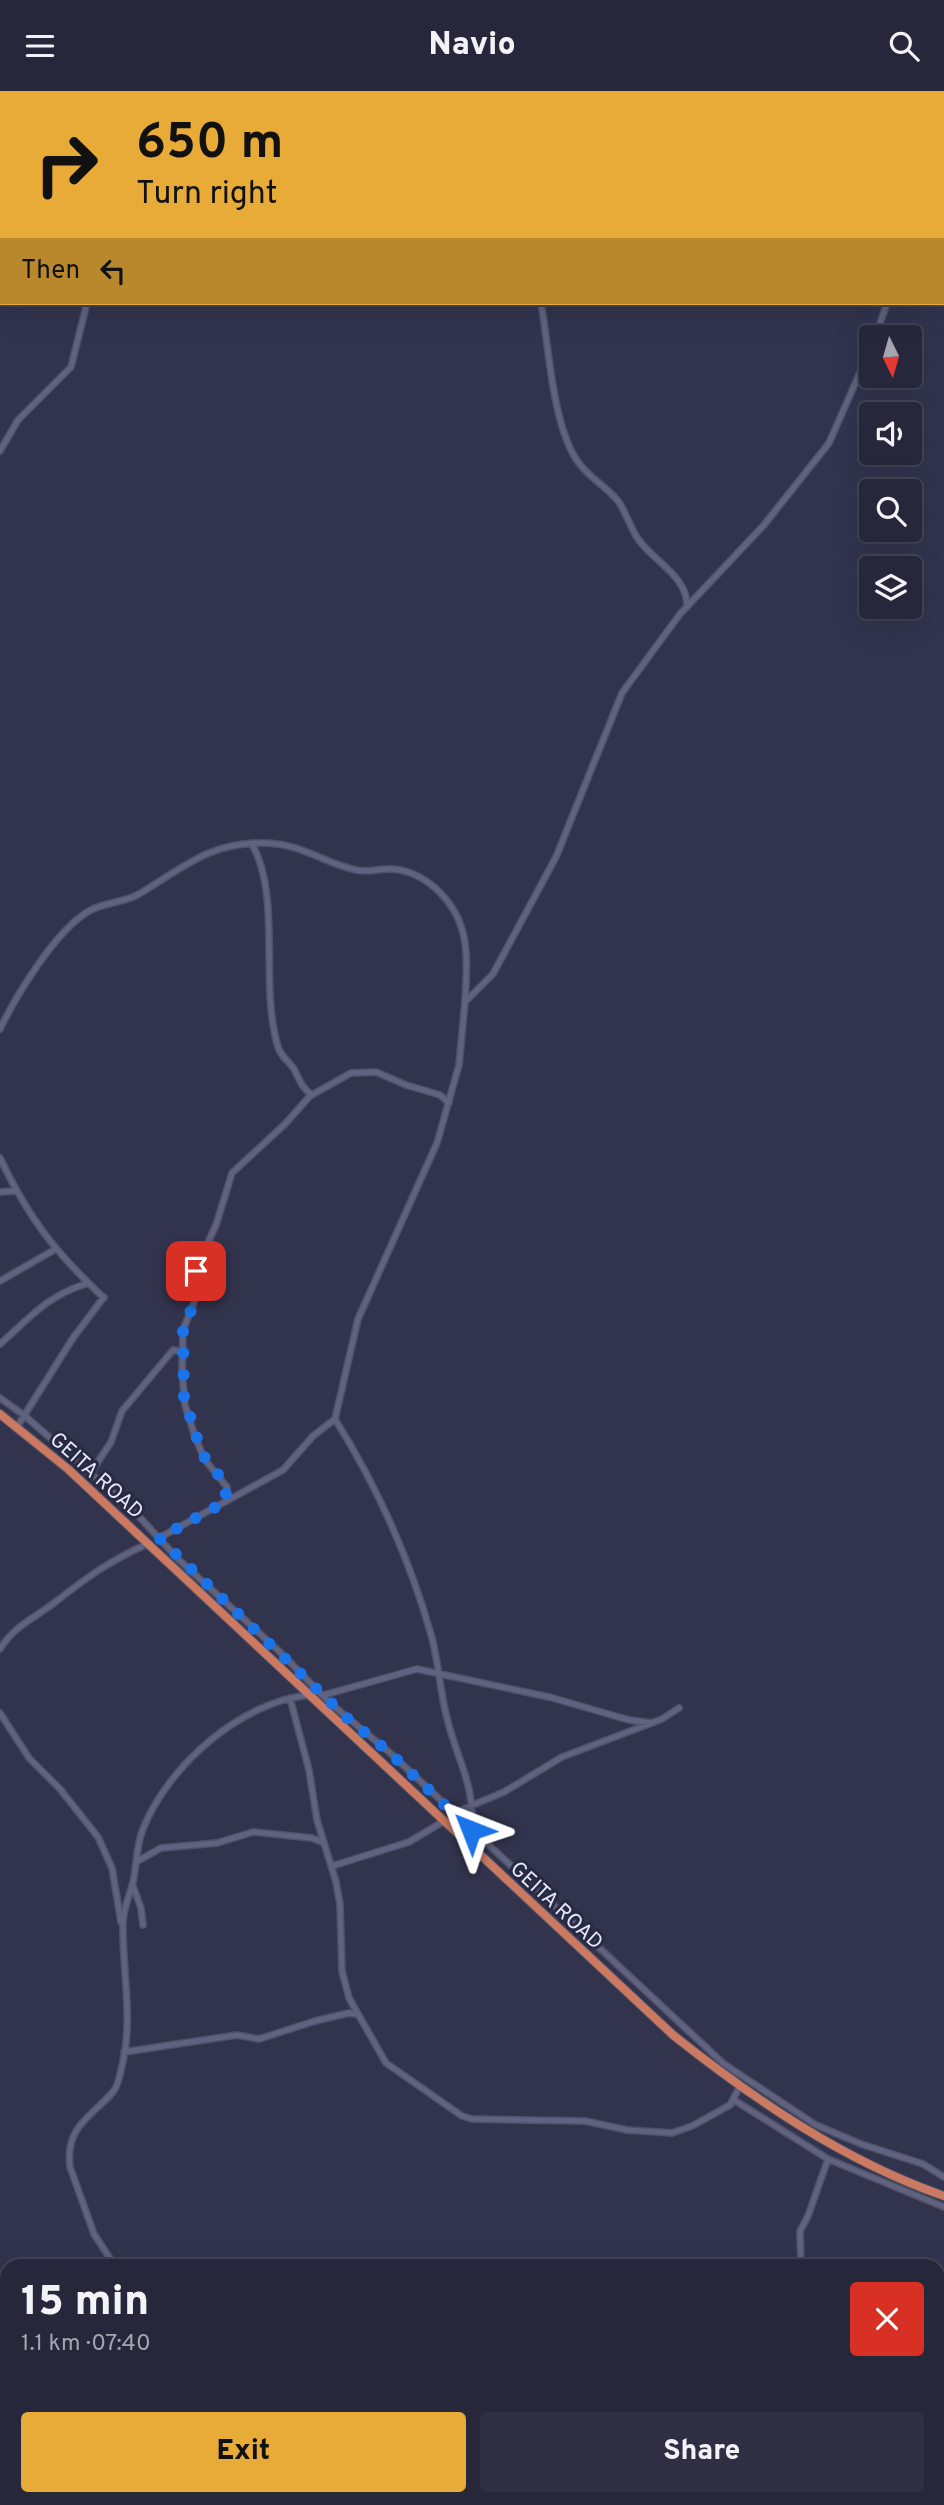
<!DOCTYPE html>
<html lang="en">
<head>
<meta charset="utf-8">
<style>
	body { margin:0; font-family:Overpass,sans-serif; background:#2e2f42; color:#f1f3f6; height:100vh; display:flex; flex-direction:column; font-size:26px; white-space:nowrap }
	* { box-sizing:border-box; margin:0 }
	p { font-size:23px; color:#a4a5af }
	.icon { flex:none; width:38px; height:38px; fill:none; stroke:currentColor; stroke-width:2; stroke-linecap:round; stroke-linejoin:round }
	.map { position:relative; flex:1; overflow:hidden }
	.drawer { position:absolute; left:0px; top:2168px; width:945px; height:247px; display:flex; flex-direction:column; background:#26273a; border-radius:21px 21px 0 0; box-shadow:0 7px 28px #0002,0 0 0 2px #424454 }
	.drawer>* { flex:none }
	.top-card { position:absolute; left:0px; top:0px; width:945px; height:214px; box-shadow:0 7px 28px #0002,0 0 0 2px #424454; background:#e8ab37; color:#111; overflow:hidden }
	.needle { width:46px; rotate:175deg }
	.controls { position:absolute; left:859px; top:234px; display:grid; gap:14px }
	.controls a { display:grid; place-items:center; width:63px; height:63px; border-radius:7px; background:#26273a; box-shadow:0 7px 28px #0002,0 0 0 2px #424454; font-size:35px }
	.pin { position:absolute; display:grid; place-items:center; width:60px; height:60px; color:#fff; margin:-30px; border-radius:14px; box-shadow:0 4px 10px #0006 }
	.me { position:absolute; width:77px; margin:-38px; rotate:315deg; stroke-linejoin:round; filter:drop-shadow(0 0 5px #0008) }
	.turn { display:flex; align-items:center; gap:24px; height:147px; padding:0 21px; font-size:32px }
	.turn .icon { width:91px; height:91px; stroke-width:2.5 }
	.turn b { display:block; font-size:49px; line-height:60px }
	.then { display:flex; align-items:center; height:66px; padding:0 21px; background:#0003; gap:14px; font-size:26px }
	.round { display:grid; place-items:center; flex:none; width:74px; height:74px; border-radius:7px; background:#2e2f42 }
	.headline { display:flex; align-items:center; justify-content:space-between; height:119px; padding:0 21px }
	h1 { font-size:42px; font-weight:800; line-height:52px }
	.action { display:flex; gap:14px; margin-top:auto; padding:14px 21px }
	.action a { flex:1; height:80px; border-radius:7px; background:#e8ab37; color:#111; font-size:28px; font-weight:800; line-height:80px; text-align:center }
	.action a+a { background:#2e2f42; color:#f1f3f6 }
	header { display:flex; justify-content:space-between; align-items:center; height:91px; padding:0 21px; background:#26273a; font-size:32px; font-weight:800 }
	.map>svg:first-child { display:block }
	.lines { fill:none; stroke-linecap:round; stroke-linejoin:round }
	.minor-casing { stroke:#4f5167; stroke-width:8 }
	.highway-casing { stroke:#4f5167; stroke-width:10 }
	.minor { stroke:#606380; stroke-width:5 }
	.highway { stroke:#cb7960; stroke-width:8 }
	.route { stroke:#1a73e8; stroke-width:12; stroke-dasharray:0 21.6 }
	.labels { text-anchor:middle; stroke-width:6; stroke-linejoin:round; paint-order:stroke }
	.street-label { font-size:21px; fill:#e7e9fa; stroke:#282a43 }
</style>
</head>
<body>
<header><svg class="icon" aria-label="menu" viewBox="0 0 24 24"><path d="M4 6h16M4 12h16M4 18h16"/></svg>Navio<svg class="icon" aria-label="search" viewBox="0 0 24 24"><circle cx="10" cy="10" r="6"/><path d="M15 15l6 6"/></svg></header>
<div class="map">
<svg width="944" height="2414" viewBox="0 0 944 2414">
	<rect width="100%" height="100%" fill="#32344e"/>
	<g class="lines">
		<defs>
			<path id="minor" d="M850,0L851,2
				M246,2L247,0
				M474,2L475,0
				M532,2V0
				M541,212C549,256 552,330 576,368C587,386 605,394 618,410C626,421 630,436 638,448C653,470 688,485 687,516
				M875,247L887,212
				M0,360L18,329L71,276L87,212
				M252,753C282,807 259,893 278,956C281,966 289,970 294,978C300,989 300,995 312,1004
				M0,938C17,903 56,839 89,820C104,811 124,812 139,803C183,777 209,751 265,752C303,753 323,772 356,779C367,782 381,777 393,778C430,782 460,815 465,852C468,871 466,891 465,910
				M0,1067C29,1128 55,1161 104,1207
				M0,1101L15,1100
				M0,1190L54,1159
				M0,1253C32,1225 45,1206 88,1192
				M0,1307L25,1325L133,1419L179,1469L281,1562L330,1612L389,1661L724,1973L816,2034L861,2053L923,2073L944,2086
				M335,1328C378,1397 410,1468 432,1547C439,1574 440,1603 448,1631C457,1667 477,1700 471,1739
				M17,1336L73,1247L104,1206
				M90,1383L111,1351L122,1320L173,1259L183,1261
				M227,1410V1396L205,1369L195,1346L185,1314L182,1281L183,1239L201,1194L197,1175L216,1134L232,1082L285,1033L310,1005L351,982L376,981L406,994L440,1004L449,1012
				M159,1447L283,1379L313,1345L335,1328L358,1228L437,1052L459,974L465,911L493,883L556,766L622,602L680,523L764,434L829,352L872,254
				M0,1558C14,1535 33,1528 54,1512C89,1485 106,1472 147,1453
				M324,1604L417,1578L549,1606L629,1629L652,1632
				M290,1607L309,1679L317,1729L336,1791L340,1813L342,1880L349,1907L386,1972L462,2025L472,2028L585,2030L627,2039L672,2042L692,2035L730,2014L740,1995
				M0,1622L29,1667L60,1698L98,1746L112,1777L121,1831
				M454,1722L504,1701L562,1666L662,1628L679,1617
				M136,1771L161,1757L217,1752L253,1741L312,1747L322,1751
				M332,1775L409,1751L444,1730
				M133,1795L141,1817L143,1834
				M124,1961L237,1944L259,1948L315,1930L349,1922L357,1923
				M734,2009L828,2068L944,2116
				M115,2175L94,2143L70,2076C65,2035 92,2025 113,2001C119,1994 121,1979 123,1970C133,1926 122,1877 123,1832C123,1818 130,1804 133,1791C137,1773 136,1755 143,1738C168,1675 241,1610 310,1604
				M801,2175L800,2140L808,2125L828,2068
				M216,2408L218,2414
				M397,2408L405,2414
				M647,2414L650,2408"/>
			<path id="highway" d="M0,1323L68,1378L673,1944C755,2009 844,2070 944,2105"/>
		</defs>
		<use href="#minor" class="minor-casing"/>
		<use href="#highway" class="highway-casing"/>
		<use href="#minor" class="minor"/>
		<use href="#highway" class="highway"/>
	</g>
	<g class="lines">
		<path class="route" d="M196,1180L201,1195L183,1239L184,1306L202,1363L224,1391L227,1410L159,1447L347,1627L389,1661L471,1739"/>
	</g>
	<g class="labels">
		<g class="street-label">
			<text transform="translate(97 1384) rotate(42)" y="7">GEITA ROAD</text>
			<text transform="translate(557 1814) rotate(43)" y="7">GEITA ROAD</text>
		</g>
	</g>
</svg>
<div class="controls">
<a><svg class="needle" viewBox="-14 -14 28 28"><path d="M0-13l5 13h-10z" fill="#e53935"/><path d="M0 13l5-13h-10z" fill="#a4a5af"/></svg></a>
<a><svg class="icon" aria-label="sound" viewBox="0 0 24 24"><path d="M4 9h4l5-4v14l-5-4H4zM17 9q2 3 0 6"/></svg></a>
<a><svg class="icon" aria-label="search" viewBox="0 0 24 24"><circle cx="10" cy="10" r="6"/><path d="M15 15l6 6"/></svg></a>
<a><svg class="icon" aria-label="layers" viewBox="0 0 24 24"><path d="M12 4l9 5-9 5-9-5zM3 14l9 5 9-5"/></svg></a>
</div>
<div class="pin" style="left:196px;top:1180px;background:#d93025"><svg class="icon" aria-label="arrive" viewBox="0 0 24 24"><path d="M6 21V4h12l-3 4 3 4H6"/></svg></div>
<svg class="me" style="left:471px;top:1739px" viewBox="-20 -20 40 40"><path d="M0-17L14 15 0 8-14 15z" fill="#1a73e8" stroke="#fff" stroke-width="4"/></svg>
<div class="top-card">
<div class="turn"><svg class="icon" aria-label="right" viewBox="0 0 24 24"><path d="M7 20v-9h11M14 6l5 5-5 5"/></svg><div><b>650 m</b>Turn right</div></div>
<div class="then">Then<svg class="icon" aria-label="left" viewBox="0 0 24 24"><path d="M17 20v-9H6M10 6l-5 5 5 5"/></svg></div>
</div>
<section class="drawer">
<div class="headline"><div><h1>15 min</h1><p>1.1 km · 07:40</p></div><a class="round" style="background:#d93025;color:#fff"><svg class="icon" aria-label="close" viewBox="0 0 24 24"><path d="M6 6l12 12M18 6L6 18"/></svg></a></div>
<div class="action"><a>Exit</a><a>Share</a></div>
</section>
</div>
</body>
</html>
